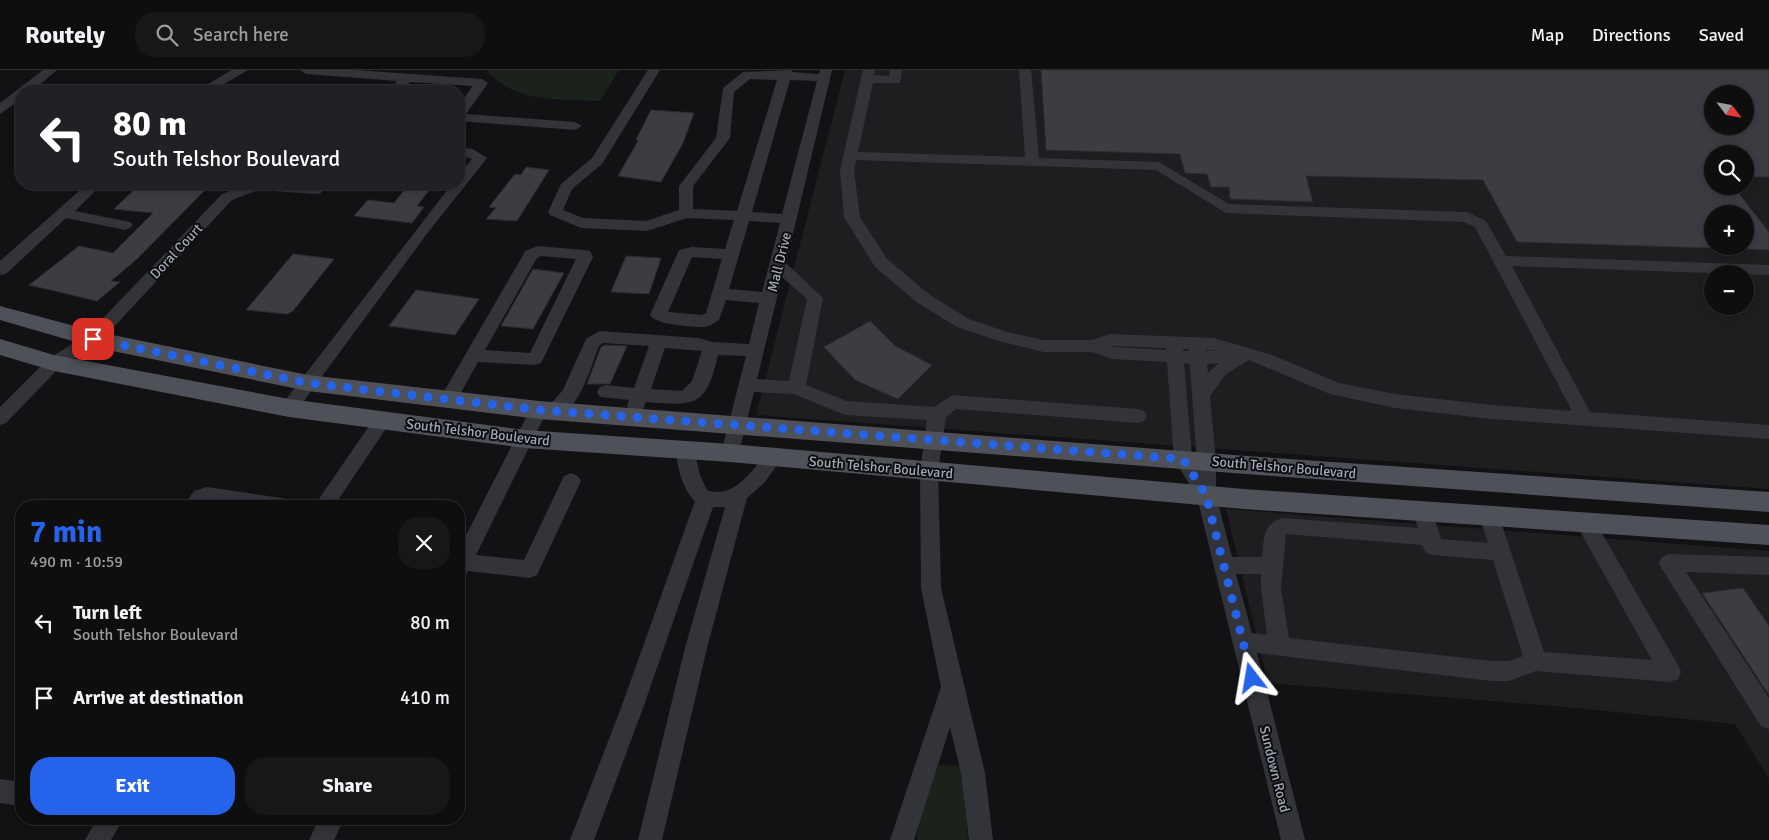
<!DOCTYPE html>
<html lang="en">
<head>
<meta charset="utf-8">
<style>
	body { margin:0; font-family:Signika,sans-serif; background:#171718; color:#f1f3f6; height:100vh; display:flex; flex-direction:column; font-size:19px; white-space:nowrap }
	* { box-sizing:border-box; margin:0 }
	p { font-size:16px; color:#9b9c9e }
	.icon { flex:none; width:28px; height:28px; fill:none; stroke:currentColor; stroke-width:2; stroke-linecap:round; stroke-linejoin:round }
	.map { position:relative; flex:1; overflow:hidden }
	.side { position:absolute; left:15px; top:430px; width:450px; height:325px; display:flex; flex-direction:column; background:#0e0e0f; border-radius:20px; box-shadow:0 2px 12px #0003,0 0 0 1px #2e2e2f }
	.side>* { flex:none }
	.hud { position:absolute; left:15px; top:15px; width:450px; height:105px; border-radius:20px; box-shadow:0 2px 12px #0003,0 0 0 1px #2e2e2f; background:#202124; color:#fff; overflow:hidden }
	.needle { width:32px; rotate:121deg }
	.tools { position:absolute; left:1704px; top:15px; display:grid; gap:10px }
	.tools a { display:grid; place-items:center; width:50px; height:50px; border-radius:50%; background:#0e0e0f; box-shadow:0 2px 12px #0003,0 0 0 1px #2e2e2f; font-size:25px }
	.pin { position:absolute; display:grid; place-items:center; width:42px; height:42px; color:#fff; margin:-21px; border-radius:10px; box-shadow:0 2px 8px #0006 }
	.me { position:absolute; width:55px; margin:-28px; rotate:346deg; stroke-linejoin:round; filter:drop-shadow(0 0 4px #0008) }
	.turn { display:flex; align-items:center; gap:18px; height:105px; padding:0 15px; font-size:22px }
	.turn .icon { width:65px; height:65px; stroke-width:2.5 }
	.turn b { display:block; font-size:35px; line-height:42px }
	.round { display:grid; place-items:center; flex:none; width:52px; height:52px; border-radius:20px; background:#171718 }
	.summary { display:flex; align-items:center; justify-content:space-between; height:85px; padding:0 15px }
	h1 { font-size:30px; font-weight:700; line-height:38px; color:#2563eb }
	.cta { display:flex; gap:10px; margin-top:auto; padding:10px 15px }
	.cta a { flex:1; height:58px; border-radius:20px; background:#2563eb; color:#fff; font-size:20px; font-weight:700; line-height:58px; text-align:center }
	.cta a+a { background:#171718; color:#f1f3f6 }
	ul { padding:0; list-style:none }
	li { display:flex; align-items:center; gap:15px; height:75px; padding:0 15px }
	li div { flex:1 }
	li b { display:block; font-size:19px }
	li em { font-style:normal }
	header { display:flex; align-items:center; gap:30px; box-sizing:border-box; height:70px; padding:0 25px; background:#0e0e0f; border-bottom:1px solid #2e2e2f }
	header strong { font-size:24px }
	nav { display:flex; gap:28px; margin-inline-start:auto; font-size:18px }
	.search { width:350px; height:45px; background:#171718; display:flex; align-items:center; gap:12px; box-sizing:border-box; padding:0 18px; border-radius:20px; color:#9b9c9e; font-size:19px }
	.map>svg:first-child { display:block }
	.built { fill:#1e1e21; fill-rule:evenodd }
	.green { fill:#1a221b }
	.building { fill:#3c3d42; stroke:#2c2c30; fill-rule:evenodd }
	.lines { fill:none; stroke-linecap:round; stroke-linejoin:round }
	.minor { fill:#333439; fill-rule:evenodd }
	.major { fill:#4e5158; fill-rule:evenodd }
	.route { stroke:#2563eb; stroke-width:9; stroke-dasharray:0 16.2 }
	.labels { text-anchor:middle; stroke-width:4; stroke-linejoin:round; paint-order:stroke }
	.street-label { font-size:14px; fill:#a2a8b6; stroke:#0d0d0f }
</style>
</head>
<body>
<header>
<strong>Routely</strong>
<div class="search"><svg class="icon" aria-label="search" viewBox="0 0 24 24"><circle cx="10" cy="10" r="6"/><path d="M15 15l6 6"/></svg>Search here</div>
<nav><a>Map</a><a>Directions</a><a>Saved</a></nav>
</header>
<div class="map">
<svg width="1769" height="770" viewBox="0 0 1769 770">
	<rect width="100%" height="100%" fill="#121214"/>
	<path class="built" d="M845,0H1769V419L756,345ZM1712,24H1745V56H1712ZM1712,84H1745V116H1712ZM1712,144H1745V176H1712ZM1712,204H1745V236H1712Z
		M1226,439L1769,481V708L1735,654L1565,637L1268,613Z"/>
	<path class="green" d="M486,0H619L600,31C558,29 516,34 486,0Z
		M938,695L962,696L968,770H917L919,750Z"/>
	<path class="building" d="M1041,0H1769V107H1745V84H1712V116H1733L1769,162V180L1745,179V144H1712V178L1517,172L1483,110L1306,106L1313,132L1230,129L1229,117H1211L1207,104L1185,103L1180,84L1046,80ZM1712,24H1745V56H1712Z
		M651,40L694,43L683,73L661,112L618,106L638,71L636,70Z
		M526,97L549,100L517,151L486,149L496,138L489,137L515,104L521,105Z
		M140,114H211L137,189L111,211L120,212L97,231L29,215L79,176L113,183L153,143L114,139Z
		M409,114H434L417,136L424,137L412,153L354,146L368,130L394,133Z
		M293,184L334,189L293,241L287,244L246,240Z
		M626,186L661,188L649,224L611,222Z
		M533,199L564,203L533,259L501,256Z
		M416,220L479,229L455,265L389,256Z
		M870,251L895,276L932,295L898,329L855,310L824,277Z
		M604,275L627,276L610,314H587L601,277Z
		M1743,518L1769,556V625L1702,523Z"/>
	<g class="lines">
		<path class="minor" d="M43,0H57L32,21H21V29L0,44V33Z
			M232,0H248L212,21H196Z
			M300,0H355L482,9L488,13L466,44L575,52L582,56L575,60L459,51V35L473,16L410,12L402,21H389L397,11L306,4Z
			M648,0H660L602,94L572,119L563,140L583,148L646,151L679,140V116L716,68L723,18L743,2L792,0V2L819,4L820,0H832L786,193L823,228L806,315L847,331L934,337L953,325L1138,339L1144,341L1147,346L1144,351L1138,353L956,339L946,347L938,401L941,518L985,703L993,770H969L961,703L950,657L914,770H890L941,617L921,518L920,401L927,350L845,345L794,324L754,322L739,383L737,388L730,390L723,388L721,383L746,286L718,285C706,337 696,336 646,332L642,341L636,343L630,341L627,336L629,330L600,327L597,322L600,317L606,315L634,318L649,276L603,273L599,276C590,299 580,340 554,348L546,343L476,485L524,490L564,406L571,403L578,406L581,411L537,505L530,508L468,501L466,505L459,508V479L530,340L533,335L539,333L547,338L563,320L586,269L600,261L699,268L712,272L749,274L759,233L726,230L719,250C714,253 710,256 704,257C692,257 656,255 650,245L679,180L692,177L725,179L734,150L687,148L647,161L581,158L550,145L548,142L561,114L592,88ZM750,9L777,10L737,141L693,139V116L730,68L734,22ZM790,10L817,11L782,144L752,142ZM749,151L780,153L762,222L729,219ZM692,187L722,189L706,243L702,245L668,242ZM782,207L807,229L789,311L757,309ZM665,278L702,281L692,311L682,321L651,319Z
			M863,0H875L874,5L889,6L890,0H902L900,13H873L858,82L1025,87L1019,0H1031L1039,88L1159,92L1229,134L1467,142L1486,151L1506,186L1769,195V205L1512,196L1590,342L1769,355V369L1491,349L1395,338L1330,324L1249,290L1226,304L1210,326L1216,391V425L1232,487H1262C1264,469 1262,455 1282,448L1418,458L1413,441L1416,435L1423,433L1430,435L1441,469L1488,473L1479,446L1482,440L1489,438L1496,440L1499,446L1544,582L1652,590L1576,454L1579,448L1586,446L1593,448L1678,595L1681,602L1678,609L1670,612L1536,601L1509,611H1492L1257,583L1305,770H1281L1197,427L1174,389L1167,292L1112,289L1092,282H1044L999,271L957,257L918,233L875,197L844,147L840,100ZM856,90L1156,100L1226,143L1464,152L1475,157L1572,341L1491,335L1395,324L1339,313L1272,285L1214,268L1110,264L1092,270H1044L1007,262L969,249L930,225L887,189L860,147L854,100ZM1111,276L1166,278V280L1113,277ZM1183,279H1189V281H1183ZM1206,280L1217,281H1206ZM1184,293L1190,294L1197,396L1192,388ZM1219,293L1208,303L1207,294ZM1286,464L1422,475L1426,483L1433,485L1493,490L1523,586L1509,591H1492L1289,568L1281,518ZM1236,504H1261V518L1267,565L1252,563Z
			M459,77L473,79L487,88L426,165L295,343L289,345L283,343L280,338L283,333L452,114H459V105L472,89L459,85Z
			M87,114H102L75,141L130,152L133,155L130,158L125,160L66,148L6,204L0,205V191Z
			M248,114H329L321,123L316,124L259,120L232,130L99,273L60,297L6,353L0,355V337L48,289L87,265L222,124Z
			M538,176L584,180L590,181L593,187L541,293L535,295L478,292L454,335L448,337L442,335L439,330L523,185L525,181ZM541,186L576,189L530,283L485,280L537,188Z
			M382,344L388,346L391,351L334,436H314L376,346Z
			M686,373L693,375L700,405L707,420C733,430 753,400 767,382L774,380L781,382L783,387L765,412L747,428L707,578L662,770H638L685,578L725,437H713L643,638L594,770H570L621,638L695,431C684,421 672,389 679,375Z
			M207,417L282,428L289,430L292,436H230L208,433L205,436H183L194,421Z
			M1669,484L1769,487V505L1686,502L1769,628V659L1761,656L1662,499L1659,493L1662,487Z
			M0,709L21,712V736L0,733Z
			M97,749H123L111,770H85Z
			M319,749H344L334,770H309Z"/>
		<path class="major" d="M0,236L93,261L308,305L539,331L1246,386L1769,422V442L1246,404L539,349L308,321L93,277L0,250Z
			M0,269L54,285L289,329L525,360L730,374L1244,419L1769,455V475L1244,439L730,392L525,378L289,347L54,301L0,285Z"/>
	</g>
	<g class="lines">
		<path class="route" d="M93,269L308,313L539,340L1183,389L1206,425L1252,608"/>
	</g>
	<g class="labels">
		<g class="street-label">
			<text transform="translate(176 181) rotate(-47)" y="5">Doral Court</text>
			<text transform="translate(779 192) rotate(-76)" y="5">Mall Drive</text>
			<text transform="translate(478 362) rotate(7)" y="5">South Telshor Boulevard</text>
			<text transform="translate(881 397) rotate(5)" y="5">South Telshor Boulevard</text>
			<text transform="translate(1284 397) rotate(5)" y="5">South Telshor Boulevard</text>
			<text transform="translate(1275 699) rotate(76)" y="5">Sundown Road</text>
		</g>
	</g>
</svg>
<div class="tools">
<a><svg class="needle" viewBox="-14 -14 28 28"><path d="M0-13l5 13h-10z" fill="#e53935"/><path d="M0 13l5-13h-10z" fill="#9b9c9e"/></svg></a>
<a><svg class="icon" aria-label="search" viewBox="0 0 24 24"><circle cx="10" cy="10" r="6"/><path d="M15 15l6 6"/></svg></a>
<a>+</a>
<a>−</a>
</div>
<div class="pin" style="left:93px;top:269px;background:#d93025"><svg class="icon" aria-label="arrive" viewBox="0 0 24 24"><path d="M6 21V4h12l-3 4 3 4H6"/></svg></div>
<svg class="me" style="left:1252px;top:608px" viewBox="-20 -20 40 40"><path d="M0-17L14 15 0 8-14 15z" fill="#2563eb" stroke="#fff" stroke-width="4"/></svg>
<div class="hud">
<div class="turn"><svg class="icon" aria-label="left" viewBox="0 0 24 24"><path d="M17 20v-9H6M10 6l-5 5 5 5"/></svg><div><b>80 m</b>South Telshor Boulevard</div></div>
</div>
<section class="side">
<div class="summary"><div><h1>7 min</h1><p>490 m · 10:59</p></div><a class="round"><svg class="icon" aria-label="close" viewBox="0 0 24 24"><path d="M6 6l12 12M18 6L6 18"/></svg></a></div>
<ul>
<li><svg class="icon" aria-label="left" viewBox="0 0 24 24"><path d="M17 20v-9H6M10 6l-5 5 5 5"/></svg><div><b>Turn left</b><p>South Telshor Boulevard</p></div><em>80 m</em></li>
<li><svg class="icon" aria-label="arrive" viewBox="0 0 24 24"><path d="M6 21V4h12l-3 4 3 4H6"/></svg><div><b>Arrive at destination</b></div><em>410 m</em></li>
</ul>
<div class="cta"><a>Exit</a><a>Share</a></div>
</section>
</div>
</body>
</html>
